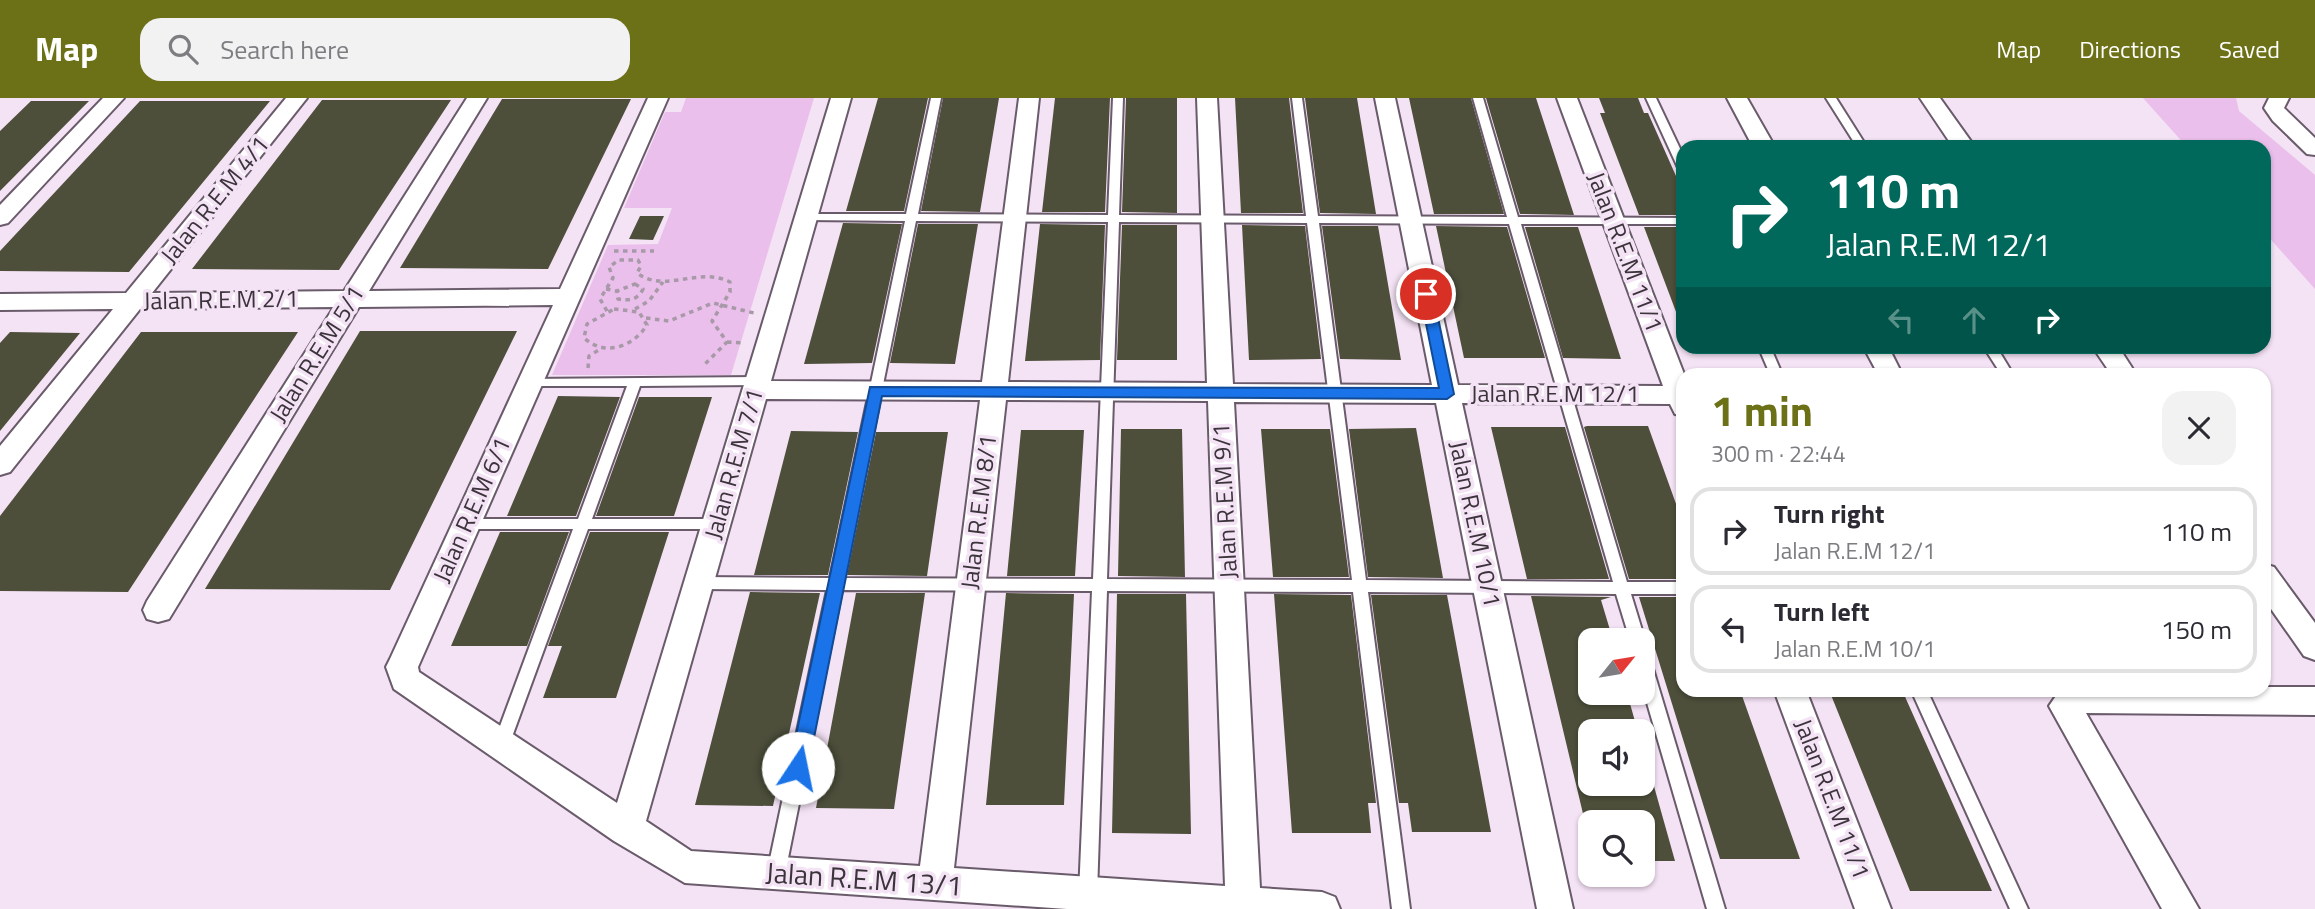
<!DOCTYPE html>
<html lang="en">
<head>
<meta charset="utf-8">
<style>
	body { margin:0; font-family:"Titillium Web",sans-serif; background:#f2f2f3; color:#2b2b33; height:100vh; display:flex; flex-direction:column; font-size:26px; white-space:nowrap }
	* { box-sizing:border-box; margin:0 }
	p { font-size:23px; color:#7c7c81 }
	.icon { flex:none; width:38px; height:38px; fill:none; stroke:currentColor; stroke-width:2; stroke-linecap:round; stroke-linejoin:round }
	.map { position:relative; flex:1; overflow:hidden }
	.side { position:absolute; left:1676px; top:270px; width:595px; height:329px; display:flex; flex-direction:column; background:#fff; border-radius:21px; box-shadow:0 2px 5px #0004 }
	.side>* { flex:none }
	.banner { position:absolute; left:1676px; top:42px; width:595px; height:214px; border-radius:21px; box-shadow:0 2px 5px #0004; background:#00695c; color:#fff; overflow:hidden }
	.needle { width:46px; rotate:60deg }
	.fabs { position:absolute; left:1578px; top:530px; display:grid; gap:14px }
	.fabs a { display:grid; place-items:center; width:77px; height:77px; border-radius:14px; background:#fff; box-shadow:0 2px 5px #0004; font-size:35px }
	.pin { position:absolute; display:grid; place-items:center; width:60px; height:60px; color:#fff; margin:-30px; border:4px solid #fff; border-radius:50%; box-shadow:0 2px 7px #0007 }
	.me { position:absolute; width:77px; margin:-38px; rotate:11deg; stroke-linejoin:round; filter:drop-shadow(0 0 5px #0008) }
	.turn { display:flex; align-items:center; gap:24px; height:147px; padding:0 35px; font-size:32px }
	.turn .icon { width:91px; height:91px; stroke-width:2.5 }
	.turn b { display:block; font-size:49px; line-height:60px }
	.lanes { display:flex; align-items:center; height:66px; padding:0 35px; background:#0003; justify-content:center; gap:35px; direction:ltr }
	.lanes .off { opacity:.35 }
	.round { display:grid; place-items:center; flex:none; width:74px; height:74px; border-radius:21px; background:#f2f2f3 }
	.overview { display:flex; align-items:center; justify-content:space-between; height:119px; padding:0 35px }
	h1 { font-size:42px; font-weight:700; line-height:52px; color:#6c7118 }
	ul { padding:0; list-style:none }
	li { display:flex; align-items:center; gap:21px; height:88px; margin:0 14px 10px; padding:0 21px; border:4px solid #e1e1e2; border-radius:21px }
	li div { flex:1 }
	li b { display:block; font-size:26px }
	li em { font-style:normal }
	header { display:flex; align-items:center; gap:42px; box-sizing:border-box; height:98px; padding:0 35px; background:#6c7118; color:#fff }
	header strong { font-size:33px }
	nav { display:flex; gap:38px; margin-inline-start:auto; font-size:24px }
	.search { width:490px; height:63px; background:#f2f2f3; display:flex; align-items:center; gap:18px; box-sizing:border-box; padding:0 24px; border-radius:21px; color:#7c7c81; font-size:26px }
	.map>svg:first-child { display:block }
	.green { fill:#eabfeb }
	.building { fill:#4d4f3b }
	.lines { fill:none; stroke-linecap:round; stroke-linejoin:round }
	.lane-casing { stroke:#6a5b6b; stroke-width:4 }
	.street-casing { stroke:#6a5b6b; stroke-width:4 }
	.path { stroke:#a799a7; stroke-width:3.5; stroke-dasharray:4.5 4.5; stroke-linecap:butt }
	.lane { fill:#fff; fill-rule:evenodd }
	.street { fill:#fff; fill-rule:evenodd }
	.route { fill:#1a73e8; stroke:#114b97; stroke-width:2 }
	.labels { text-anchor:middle; stroke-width:7; stroke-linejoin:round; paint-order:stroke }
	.street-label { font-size:24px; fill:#3b343b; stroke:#f4e2f5 }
	.near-street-label { font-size:28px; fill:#3b343b; stroke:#f4e2f5 }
</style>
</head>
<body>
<header>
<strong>Map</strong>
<div class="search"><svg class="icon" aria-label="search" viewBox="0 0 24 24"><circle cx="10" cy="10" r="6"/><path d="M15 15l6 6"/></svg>Search here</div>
<nav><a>Map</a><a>Directions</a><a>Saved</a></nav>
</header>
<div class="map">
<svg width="2315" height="811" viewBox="0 0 2315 811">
	<rect width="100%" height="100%" fill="#f4e2f5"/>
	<path class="green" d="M686,0H814L731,277H552L608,147L658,146L672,110H624L665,14H681Z
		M2143,0H2236L2239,13L2315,77V191L2265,135L2264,49H2187Z"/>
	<path class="building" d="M878,0H928L904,113H846Z
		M943,0H999L980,114L921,113Z
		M1055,0H1110L1105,114H1042Z
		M1126,0H1177V115L1122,114Z
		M1235,0H1289L1303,115H1241Z
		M1305,0H1357L1376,116L1320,115Z
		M1409,0H1471L1504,116H1434Z
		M1486,0H1536L1574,117L1520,116Z
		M1599,0H1638L1644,15H1648L1684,96V117H1639L1600,15H1605Z
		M502,1H631L548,171L400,170Z
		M322,2H451L339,172L192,171Z
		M31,3H89L0,93V33Z
		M140,3H270L129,174L0,173V153Z
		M640,118H664L653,142L629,141Z
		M843,125L902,126L872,265L804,266Z
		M918,126H978L955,266L890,265Z
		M1040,126L1105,127L1100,262L1025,263Z
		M1122,127H1177V262H1117Z
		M1242,127L1305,128L1321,261L1249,262Z
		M1322,128H1378L1401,262L1340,261Z
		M1436,128L1507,129L1545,260H1464Z
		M1525,129H1578L1621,261L1563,260Z
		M1644,129H1684V227H1681Z
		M360,233H517L390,492L205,491Z
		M10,234L80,235L0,333V245Z
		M141,234H298L128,494L0,493V418Z
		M558,298L620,299L576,418H507Z
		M639,299H712L674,418H596Z
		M1587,328H1648L1684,428V481H1629L1584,329Z
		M1491,329H1565L1609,481H1527Z
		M1416,330L1443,480L1368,479L1349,331Z
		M1121,331H1182L1185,479L1118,478Z
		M1261,331H1330L1349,479H1273Z
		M1021,332H1084L1075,478H1007Z
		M791,333L858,334L828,477H754Z
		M876,334H948L927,478L847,477Z
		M500,434H569L527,548H451Z
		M590,434H669L616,600H543L562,548H548Z
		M750,494L820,495L773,708L695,707Z
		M856,495H925L894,711L816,710Z
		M1006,495L1074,496L1064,707H986Z
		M1117,496H1186L1191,736L1112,735Z
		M1274,496L1351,497L1376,705H1368L1371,735H1292Z
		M1371,497H1447L1491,734H1412L1408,705H1399Z
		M1531,498L1611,499L1601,502L1613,542H1591V595H1627L1638,634H1591V686H1643V675L1650,674L1675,763H1643V724H1585Z
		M1639,499H1684V592H1740L1800,761H1720Z
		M1829,592H1902L1992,793H1910Z"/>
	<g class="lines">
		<defs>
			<path id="lane" d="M931,0H941L918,116L1108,117L1113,0H1123L1119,117L1306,118L1292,0H1302L1318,118L1507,119L1473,0H1483L1518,119L1684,120V126H1521L1627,484H1684V496H1631L1645,542L1643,545V542H1630L1616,496L1368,494L1410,811H1392L1353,494L1107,493L1097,796L1094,802L1088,804L1082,802L1079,796L1092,493L842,492L785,775L782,781L776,783L770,781L767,775L827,492L699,491L694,489L692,485L694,481L699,479L830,480L905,123L806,122L800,119L806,116H906ZM916,123L1108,124L1093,481L844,480ZM1119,124L1307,125L1352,482L1107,481ZM1319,125L1509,126L1613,484L1366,482Z
				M1646,0H1656L1684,59V75L1679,72Z
				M1826,0H1836L1867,49H1857Z
				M1758,248H1770L1782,276H1770Z
				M1983,248H1996L2013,276H2001Z
				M758,279L764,283L758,287L640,288L592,421H716L721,422L723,426L721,430L716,431H588L509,647L507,652L501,654L495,652L493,647L573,431H466L461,430L459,426L461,422L466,421H578L627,288H530L525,287L524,284L525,281Z
				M1643,558L1648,559L1651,564L1725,811H1707L1643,591Z
				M1911,592H1927L2028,811H2010Z"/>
			<path id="street" d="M103,0H124L8,125L0,127V107Z
				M286,0H307L152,195L344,193L467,0H487L369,193L560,191L648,0H668L418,569L419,574L617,705L831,0H851L771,283L982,284L1019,0H1039L1008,284L1207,285L1197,0H1217L1233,286L1432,287L1375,0H1395L1458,287L1663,288L1557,0H1577L1684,276V318L1675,316L1670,306L1462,305L1573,811H1537L1436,305L1234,304L1260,790L1322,794L1335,799L1340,811H1067L685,785L614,743L394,591L386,569L390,561L553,207L359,209L169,521L158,524L147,521L143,512L147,503L334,209L140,211L10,374L0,377V348L113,211L0,212V196L126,195ZM766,301L980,302L920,768L691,753L646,723ZM1006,302L1208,303L1225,788L954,770Z
				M1727,0H1747L1775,49H1753Z
				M1920,0H1940L1975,49H1953Z
				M2269,0H2289L2284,10L2315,40V57L2307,56L2273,23L2264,10Z
				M1863,248H1888L1902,276H1878Z
				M2092,248H2118L2136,276H2111Z
				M2264,466L2274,469L2315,525V562L2304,558L2264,501Z
				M2264,589H2315V617L2086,615L2199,811H2162L2049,608L2060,592H2264Z
				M1774,592H1806L1891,811H1855Z"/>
		</defs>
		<use href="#lane" class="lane-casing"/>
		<use href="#street" class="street-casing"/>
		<path class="path" d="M614,153H654
			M635,186L643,191C638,202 629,203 618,201L617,193Z
			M606,191L617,193
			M614,211L639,214L647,227C633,249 605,259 584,240L587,226Z
			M635,211L649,203L663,184
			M607,213L600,201L613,180L609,169L619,162H638L641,168L637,175C665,196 699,168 730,184V194L712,223L727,244L705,266
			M646,220L669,223L713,205L754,215
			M727,244L743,245
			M588,270L589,258L602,250"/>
		<use href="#lane" class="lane"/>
		<use href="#street" class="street"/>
	</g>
	<path class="route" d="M1426,192L1433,196L1454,296L1447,301L882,298L808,670L805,676H792L789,670L870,289L1439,290L1420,196Z"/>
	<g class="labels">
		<g class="street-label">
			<text transform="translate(215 102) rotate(-51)" y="8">Jalan R.E.M 4/1</text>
			<text transform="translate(1625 154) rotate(69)" y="8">Jalan R.E.M 11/1</text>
			<text transform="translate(221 202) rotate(-1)" y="8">Jalan R.E.M 2/1</text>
			<text transform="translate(317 256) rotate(-58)" y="8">Jalan R.E.M 5/1</text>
			<text x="1555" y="304">Jalan R.E.M 12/1</text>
			<text transform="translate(734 366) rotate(-74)" y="8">Jalan R.E.M 7/1</text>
			<text transform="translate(1225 403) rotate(-93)" y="8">Jalan R.E.M 9/1</text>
			<text transform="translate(472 412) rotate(-66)" y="8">Jalan R.E.M 6/1</text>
			<text transform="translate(979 414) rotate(-83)" y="8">Jalan R.E.M 8/1</text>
			<text transform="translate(1475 426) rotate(78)" y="8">Jalan R.E.M 10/1</text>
			<text transform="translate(1832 701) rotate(69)" y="8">Jalan R.E.M 11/1</text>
		</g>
		<g class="near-street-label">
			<text transform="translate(864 781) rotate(4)" y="10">Jalan R.E.M 13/1</text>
		</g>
	</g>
</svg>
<div class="fabs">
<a><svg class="needle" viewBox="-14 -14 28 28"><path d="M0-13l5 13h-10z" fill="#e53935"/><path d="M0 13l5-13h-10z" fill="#7c7c81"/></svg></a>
<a><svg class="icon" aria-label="sound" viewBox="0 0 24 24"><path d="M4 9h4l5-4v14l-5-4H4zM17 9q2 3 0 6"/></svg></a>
<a><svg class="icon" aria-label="search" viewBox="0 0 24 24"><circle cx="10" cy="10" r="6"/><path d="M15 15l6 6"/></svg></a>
</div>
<div class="pin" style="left:1426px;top:196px;background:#d93025"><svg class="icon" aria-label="arrive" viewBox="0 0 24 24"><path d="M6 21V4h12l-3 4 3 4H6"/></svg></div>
<svg class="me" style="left:798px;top:670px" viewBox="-20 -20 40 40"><circle r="19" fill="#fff"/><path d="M0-13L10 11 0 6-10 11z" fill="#1a73e8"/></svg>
<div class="banner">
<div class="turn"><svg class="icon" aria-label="right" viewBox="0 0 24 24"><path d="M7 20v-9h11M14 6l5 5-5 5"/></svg><div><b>110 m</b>Jalan R.E.M 12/1</div></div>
<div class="lanes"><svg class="icon off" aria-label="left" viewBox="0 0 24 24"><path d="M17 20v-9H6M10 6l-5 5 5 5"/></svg><svg class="icon off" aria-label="ahead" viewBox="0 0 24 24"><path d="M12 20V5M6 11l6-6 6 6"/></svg><svg class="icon" aria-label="right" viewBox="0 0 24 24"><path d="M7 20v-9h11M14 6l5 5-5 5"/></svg></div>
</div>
<section class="side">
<div class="overview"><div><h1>1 min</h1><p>300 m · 22:44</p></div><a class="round"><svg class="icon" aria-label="close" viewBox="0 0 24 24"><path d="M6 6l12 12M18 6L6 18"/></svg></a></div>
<ul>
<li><svg class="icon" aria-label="right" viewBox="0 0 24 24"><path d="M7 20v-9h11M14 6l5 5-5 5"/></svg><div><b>Turn right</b><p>Jalan R.E.M 12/1</p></div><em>110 m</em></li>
<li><svg class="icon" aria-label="left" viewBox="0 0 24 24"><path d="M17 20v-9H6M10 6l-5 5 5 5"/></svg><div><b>Turn left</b><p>Jalan R.E.M 10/1</p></div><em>150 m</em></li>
</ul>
</section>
</div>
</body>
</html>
